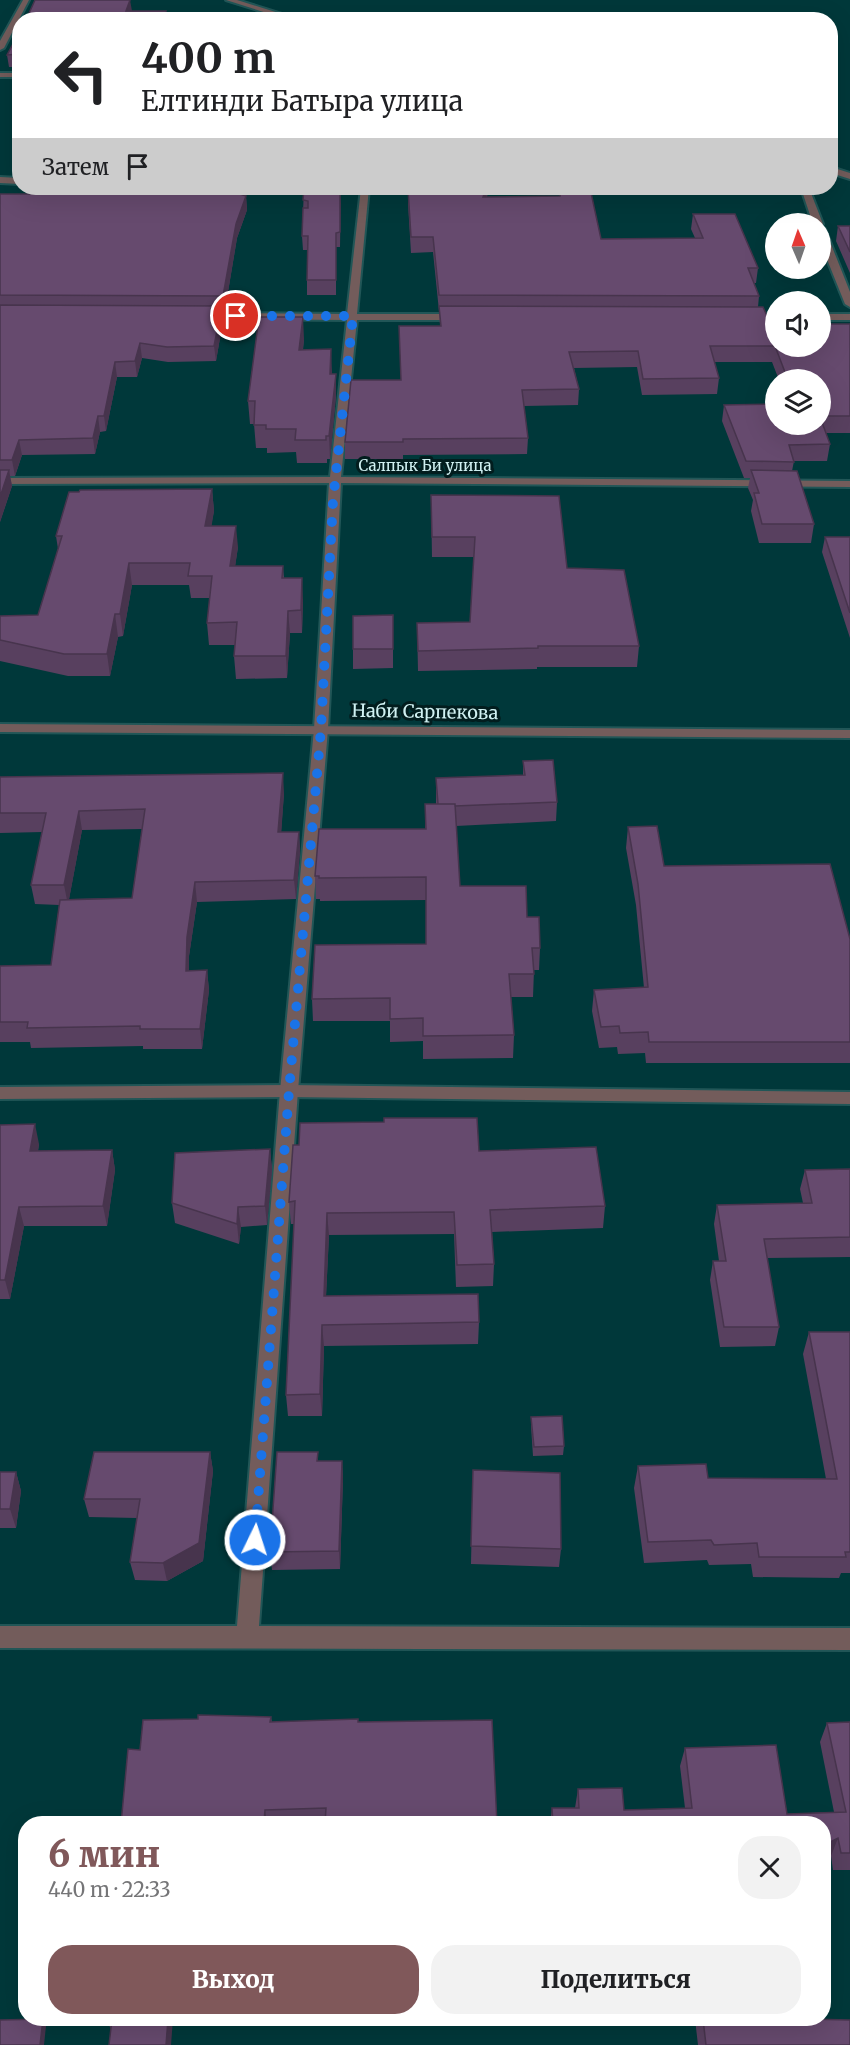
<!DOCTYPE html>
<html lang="ru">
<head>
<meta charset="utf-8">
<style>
	body { margin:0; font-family:Merriweather,serif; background:#f2f2f2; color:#202124; height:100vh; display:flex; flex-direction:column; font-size:22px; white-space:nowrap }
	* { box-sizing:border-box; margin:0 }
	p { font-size:20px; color:#757577 }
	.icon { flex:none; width:33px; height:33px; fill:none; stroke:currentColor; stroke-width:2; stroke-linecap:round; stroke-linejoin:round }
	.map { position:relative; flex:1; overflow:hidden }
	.panel { position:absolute; left:18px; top:1816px; width:813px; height:210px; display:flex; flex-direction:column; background:#fff; border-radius:24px; box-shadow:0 6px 24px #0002 }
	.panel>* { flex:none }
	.banner { position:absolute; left:12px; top:12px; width:826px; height:183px; border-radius:24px; box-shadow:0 6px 24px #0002; background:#fff; color:#202124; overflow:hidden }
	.needle { width:39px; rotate:358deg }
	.fabs { position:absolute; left:765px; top:213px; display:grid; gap:12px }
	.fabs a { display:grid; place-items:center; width:66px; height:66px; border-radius:50%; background:#fff; box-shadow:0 6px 24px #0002; font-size:30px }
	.pin { position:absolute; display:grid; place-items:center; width:51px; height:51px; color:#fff; margin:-26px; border:3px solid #fff; border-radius:50%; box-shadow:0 2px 6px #0007 }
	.me { position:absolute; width:66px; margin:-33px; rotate:4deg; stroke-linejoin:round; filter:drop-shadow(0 0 4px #0008) }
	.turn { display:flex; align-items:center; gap:21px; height:126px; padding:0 30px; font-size:27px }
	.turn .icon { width:78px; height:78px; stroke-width:2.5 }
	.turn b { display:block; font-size:42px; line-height:51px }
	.then { display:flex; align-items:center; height:57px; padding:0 30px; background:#0003; gap:12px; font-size:22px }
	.round { display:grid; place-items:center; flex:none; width:63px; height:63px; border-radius:24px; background:#f2f2f2 }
	.overview { display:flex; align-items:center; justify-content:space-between; height:102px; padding:0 30px }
	h1 { font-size:36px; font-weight:800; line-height:45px; color:#80585a }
	.primary-button { display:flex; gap:12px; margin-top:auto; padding:12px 30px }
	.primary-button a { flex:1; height:69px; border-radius:24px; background:#80585a; color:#fff; font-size:24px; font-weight:800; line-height:69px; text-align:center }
	.primary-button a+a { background:#f2f2f2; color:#202124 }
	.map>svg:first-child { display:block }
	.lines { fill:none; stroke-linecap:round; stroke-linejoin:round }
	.minor-casing { stroke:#215657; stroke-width:4 }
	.tertiary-casing { stroke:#215657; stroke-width:4 }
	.minor { fill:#735c5b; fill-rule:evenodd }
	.tertiary { fill:#735c5b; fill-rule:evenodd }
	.wall { fill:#58405f; fill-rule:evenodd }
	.shaded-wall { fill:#47344d }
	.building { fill:#664a6e; stroke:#47344d; stroke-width:1.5 }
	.route { stroke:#1a73e8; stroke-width:10; stroke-dasharray:0 18 }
	.labels { text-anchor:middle; stroke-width:6; stroke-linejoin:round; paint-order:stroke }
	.far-street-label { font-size:15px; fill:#d0f1f2; stroke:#021d1e }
	.street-label { font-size:18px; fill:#d0f1f2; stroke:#021d1e }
</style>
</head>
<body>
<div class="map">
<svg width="850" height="2045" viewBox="0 0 850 2045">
	<rect width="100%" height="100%" fill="#00383a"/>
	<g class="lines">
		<defs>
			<path id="minor" d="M23,0H29L4,48L0,50V41Z
				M0,73H20V77H0Z
				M361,188H369L357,314H461L466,317L461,320H357L341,477L850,481V487L341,483L328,729L298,1091L259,1626L850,1628V1650L0,1648V1626H237L280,1091L314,729L329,483L0,484V478L330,477L347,320L202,319L197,316L202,313L347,314Z
				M801,188H809L823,224L821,226L820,224H813Z
				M820,226L825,229L850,292V307L845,304L820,242Z
				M776,314V320H745L740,317L745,314Z
				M820,314H850V320H820Z"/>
			<path id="tertiary" d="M226,0H237L301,20H289Z
				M831,167L850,173V179L831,173Z
				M0,177L20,178V184L0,183Z
				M0,724L850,730V738L0,732Z
				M289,1085L850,1092V1104L289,1097L0,1099V1087Z"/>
		</defs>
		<use href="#minor" class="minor-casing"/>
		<use href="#tertiary" class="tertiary-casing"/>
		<use href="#minor" class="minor"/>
		<use href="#tertiary" class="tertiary"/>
	</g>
	<path class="wall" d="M20,31V67H9L7,55Z
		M304,188H336V190H340V247H336V295H307V250H303L302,236Z
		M447,188H489L487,197L601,239L695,238L691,229L693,214L758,268L756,283H754L759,296L758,307L771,325L850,324V433H826L830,444L827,461H794L792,471L814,524L811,543H759L751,511L753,500L748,488L750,478H744L722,421L724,405L820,424V380H779L772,362H714L719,378L717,394L642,395L637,367L574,368L579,389L578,405L524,406L528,438L527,454L403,455V459H345V442L401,380L440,326L439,311L433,252L411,253L408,204V189H446Z
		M0,194L246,196L247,210L237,238L225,310H222L223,321L216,361L168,362L142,358L137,377H117L106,431L100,432L95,454L22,455L15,476H10L12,486L0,522Z
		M838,226H850V273L836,241Z
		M304,339L303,350L332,374L336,396L330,459H327V463H297L296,452L267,453V448H256L254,424H250L248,401Z
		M212,489L214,511L211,526L238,547L235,566H283L284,578L303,600L302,633H290L287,678L236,679L234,656L235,645H209L207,623L210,598H191L189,585H132L123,636L118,637L110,676H68L0,661V616L38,615L58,549L56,536Z
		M431,495L567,568L639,646L637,667H537V669L418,671L417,623L470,622L474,557H432Z
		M825,537H850V638L822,552Z
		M393,615V668L353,669V649Z
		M523,761L557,802L556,821L456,826L460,886L527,917L540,948L539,970H534L533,997H511L514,1035L513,1058L423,1059V1041L390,1042V1021H313L312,999L426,944V900L320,901V899H316L315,876L425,829V804H436V778L523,775Z
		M0,777L284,793L281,832H299L300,851L296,899L197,902L189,956V971L207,970L209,990L202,1049H143V1046L31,1048L30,1042H0V966L51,965L59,905L35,904L31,885L42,832L0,833ZM142,829L132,898L69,899L82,830Z
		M628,827L664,866L850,939V1063H646L645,1053L618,1054L617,1047L599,1048L592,1011L594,990L644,988L636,905L626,848Z
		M0,1125L39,1144L38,1151L112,1150L115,1170L107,1226H24L10,1299H0Z
		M270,1149L272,1169L267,1225L241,1227L239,1244L175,1223L172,1203Z
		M479,1151L605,1206L603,1228L492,1232L494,1264L493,1286L456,1287L454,1234L329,1235L326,1296L479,1322L478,1344L324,1346L322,1416H288L286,1395L294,1224H291L289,1202Z
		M850,1169V1257L767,1258L779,1327L775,1346L720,1347L710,1280L713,1261H719L714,1224L717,1205L803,1203L800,1189L805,1170Z
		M809,1332H850V1573H841L839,1578L753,1577L751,1564L709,1565L707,1560L644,1563L634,1488L638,1466L708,1478L826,1479L803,1354Z
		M531,1417L564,1446L563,1455L533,1456L531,1426Z
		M210,1452L213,1471L203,1561L167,1581L135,1580L130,1562L137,1518L89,1517L84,1499Z
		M318,1452V1461H342L343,1479L340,1569L272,1570L270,1552Z
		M473,1470L561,1549L559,1567L471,1564Z
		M0,1472H16L21,1491L16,1528H0Z
		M271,1717L272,1722H358L497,1824H121L140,1750Z
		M850,1722V1870H833L831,1856L824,1859V1824H550L552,1808H575L578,1789L624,1810L685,1808L680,1766L685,1748L787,1814L834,1812L820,1742L827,1723Z
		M106,2019H173L111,2029Z
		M561,2019H659L561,2020Z
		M695,2019H806L850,2045H698Z"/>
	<path class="shaded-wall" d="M130,0L132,11H126Z
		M166,11V20H163Z
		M486,188H489L482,212L483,197Z
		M340,190L341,204L340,247Z
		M246,196L247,210L237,238L225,310L223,296L236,224Z
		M222,306L223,321L216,361L214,346Z
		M303,317L304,339L300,372L299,350Z
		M140,343L142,358L137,377L135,361Z
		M331,349L332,372L331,396L330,374Z
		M115,362L117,377L106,431L104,416Z
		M336,374V396L330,459L329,436Z
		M98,416L100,432L95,454L93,438Z
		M19,440L22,455L15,476L12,460Z
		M9,470L12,486L0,522V497Z
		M212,489L214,511L208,548L205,526Z
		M236,526L238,547L232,588L230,566Z
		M129,563L132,585L123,636L120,614Z
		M302,578L303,600L302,633L301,610Z
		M288,611L290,633L287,678L286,656Z
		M115,614L118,637L110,676L107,654Z
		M283,773L284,793L280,851L278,832Z
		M79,811L82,830L68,905L64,885Z
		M299,832L300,851L296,899L294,880Z
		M195,882L197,902L189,956V990L186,971L187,937Z
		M207,970L209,990L202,1049L200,1029Z
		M35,1124L39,1144L35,1170L30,1151Z
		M270,1149L272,1169L267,1225L265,1206Z
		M112,1150L115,1170L107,1226L103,1206Z
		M19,1207L24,1226L10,1299L5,1280Z
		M238,1207L241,1227L239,1244L237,1224Z
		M327,1213L329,1235L325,1318L324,1296Z
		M322,1325L324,1346L322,1416L320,1394Z
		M210,1452L213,1471L203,1561L167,1581L163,1563Z
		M342,1461L343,1479L340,1569L339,1551Z
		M16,1472L21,1491L16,1528L10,1509Z
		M265,1810L267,1824H264V1822Z
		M838,1838L831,1856L824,1859V1845Z
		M43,2019L46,2026L44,2045H40Z
		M168,2019H173L171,2045H166Z"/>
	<path class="building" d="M35,0H130L126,11H166L163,20H26Z
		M20,31V54L7,55Z
		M37,188H221L246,196L236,224L223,296L0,295V194H34Z
		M304,188H336V190H340V232L336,233V280H307L308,236H302L303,208H308V201L303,200Z
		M447,188H486L483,197L560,196L561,188H590L601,239L703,238L693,214H735L758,268H748L759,296L439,295L433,237H411L408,189H446Z
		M838,226H850V252Z
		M0,305L222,306L214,346L167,347L140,343L135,361L115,362L104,416H98L93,438L19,440L12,460H0Z
		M439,306L763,307L771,325H776V346H820V324H850V416H820V380H788L775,346H710L719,378L643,379L638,351L569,352L579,389L522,390L528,438L403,439V442H345L351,380H401L399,326H441Z
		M259,317H303L299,350L331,349L330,374H336L329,436H326V440H295L296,429H266V425H254L255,401H248Z
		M776,404V424H820V417L830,444L789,445L794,462L746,461L724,405Z
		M0,470H9L0,497Z
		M751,470L797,471L814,524H762L754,493H759Z
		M212,489L205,526H236L230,566H283L282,578H302L301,610L288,611L286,656H234L237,622L207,623L212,576H188L190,563H129L120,614H115L107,654H64L0,640V616L38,615L62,536H56L69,492H79L80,490Z
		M431,495L559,496L567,568L624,570L639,646H538V648L418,651L417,623L470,622L475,537H432Z
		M825,537H850V613Z
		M393,615V649H353V616Z
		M553,760L557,802L455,806V804H438L436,778L525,775L523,761Z
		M283,773L278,832H299L294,880L195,882L187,937L186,971L207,970L200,1029H140V1026L27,1028L28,1022H0V966L51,965L60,900L132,898L145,809L79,811L64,885H31L46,813H0V777Z
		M425,804H455L460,886H526L527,917H539L540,948H532L534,974H509L514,1035L423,1036V1018L390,1019V998L312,999L315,945L426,944V877L319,878V876H315L319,829H426Z
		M657,826L664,866L830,864L850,939V1042H649L648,1032L620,1033L619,1026L601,1027L594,990L648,987L638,884L628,827Z
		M384,1118H477L479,1151L596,1147L605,1206L490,1210L494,1264L457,1265L454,1212L327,1213L324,1296L478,1294L479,1322L322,1325L320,1394L286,1395L295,1201L289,1202L293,1145H299L300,1123L384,1122Z
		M35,1124L30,1151L112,1150L103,1206L19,1207L5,1280H0V1125Z
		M270,1149L265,1206L238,1207L237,1224L172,1203L175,1153Z
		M850,1169V1237L764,1239L779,1327H724L713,1261H726L717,1205L812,1203L805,1170Z
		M809,1332H850V1552H845L846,1557H759L757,1543L714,1545L711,1540L648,1542L638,1466L706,1464L708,1478L837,1479Z
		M562,1416L564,1446L534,1447L531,1417Z
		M94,1452H210L199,1543L163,1563L130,1562L140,1499H84Z
		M277,1452H318L317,1461H342L339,1551L270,1552Z
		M473,1470L560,1473L561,1549L471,1546Z
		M0,1472H16L10,1509H0Z
		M198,1715L271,1717L270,1722L358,1719V1722L492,1720L497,1824H325L326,1808L265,1810L264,1822L184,1820V1824H121L128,1749L140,1750L143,1720L198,1719Z
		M850,1722V1853H841L838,1838L824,1845V1824H553L552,1808H579L578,1789L622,1788L624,1810L692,1808L685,1748L776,1745L787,1814L846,1812L827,1723Z
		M43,2019L40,2045H0V2020Z
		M112,2019H168L166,2045H109Z
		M703,2019H806L850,2020V2045H706Z"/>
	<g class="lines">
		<path class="route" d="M236,316H353L333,501L321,729L289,1091L255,1540"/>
	</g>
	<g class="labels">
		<g class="far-street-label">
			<text x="425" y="471">Салпык Би улица</text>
		</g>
		<g class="street-label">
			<text transform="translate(425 712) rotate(1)" y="6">Наби Сарпекова</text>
		</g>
	</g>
</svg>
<div class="fabs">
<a><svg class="needle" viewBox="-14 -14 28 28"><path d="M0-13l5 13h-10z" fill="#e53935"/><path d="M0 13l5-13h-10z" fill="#757577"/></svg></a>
<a><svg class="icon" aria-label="sound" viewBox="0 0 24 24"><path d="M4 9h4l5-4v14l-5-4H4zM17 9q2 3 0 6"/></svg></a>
<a><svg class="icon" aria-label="layers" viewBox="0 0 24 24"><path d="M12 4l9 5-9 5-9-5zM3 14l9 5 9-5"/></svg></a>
</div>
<div class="pin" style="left:236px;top:316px;background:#d93025"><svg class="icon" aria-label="arrive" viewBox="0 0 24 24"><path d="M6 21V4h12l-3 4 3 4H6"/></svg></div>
<svg class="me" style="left:255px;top:1540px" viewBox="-20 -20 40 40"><circle r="17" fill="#1a73e8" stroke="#fff" stroke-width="3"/><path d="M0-11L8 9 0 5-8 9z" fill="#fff"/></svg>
<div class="banner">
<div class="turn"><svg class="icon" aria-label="left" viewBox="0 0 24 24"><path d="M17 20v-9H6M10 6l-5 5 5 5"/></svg><div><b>400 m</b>Елтинди Батыра улица</div></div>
<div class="then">Затем<svg class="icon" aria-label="arrive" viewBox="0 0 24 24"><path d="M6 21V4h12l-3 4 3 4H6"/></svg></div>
</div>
<section class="panel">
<div class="overview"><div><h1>6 мин</h1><p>440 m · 22:33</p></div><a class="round"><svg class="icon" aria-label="close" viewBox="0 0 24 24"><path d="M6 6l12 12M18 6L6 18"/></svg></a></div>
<div class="primary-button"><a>Выход</a><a>Поделиться</a></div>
</section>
</div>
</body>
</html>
